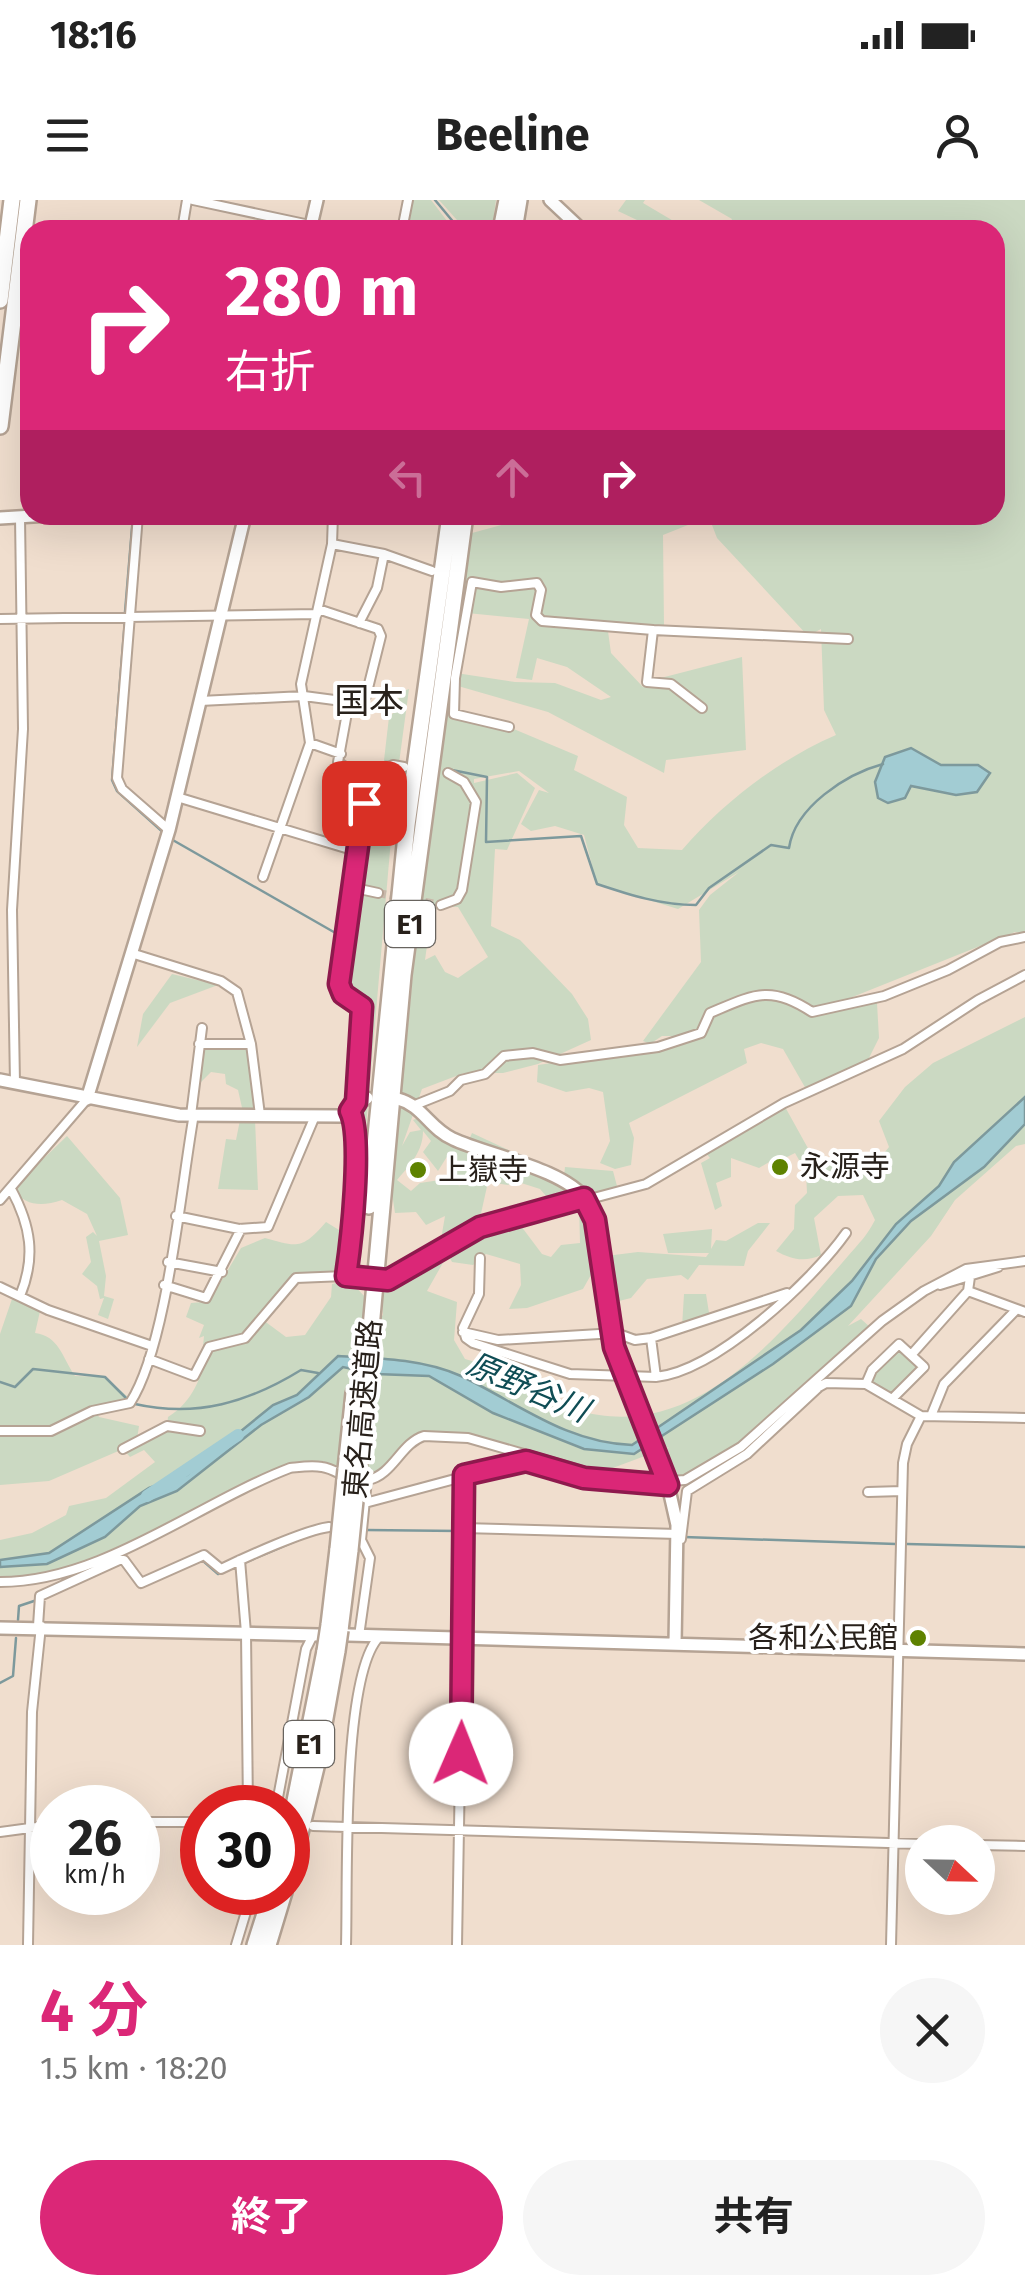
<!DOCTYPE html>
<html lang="ja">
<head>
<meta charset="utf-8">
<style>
	body { margin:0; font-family:"Fira Sans","Noto Sans JP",sans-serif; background:#f6f6f6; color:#222; height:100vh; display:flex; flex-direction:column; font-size:38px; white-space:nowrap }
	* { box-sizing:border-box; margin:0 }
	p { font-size:32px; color:#767676 }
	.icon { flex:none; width:55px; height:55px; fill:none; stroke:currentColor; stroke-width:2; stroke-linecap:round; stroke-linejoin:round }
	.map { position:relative; height:1745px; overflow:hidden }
	.drawer { display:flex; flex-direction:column; background:#fff; flex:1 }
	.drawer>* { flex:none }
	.hud { position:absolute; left:20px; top:20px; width:985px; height:305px; border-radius:30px; box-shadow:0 10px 40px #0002; background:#db2777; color:#fff; overflow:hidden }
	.needle { width:65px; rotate:112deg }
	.fabs { position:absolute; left:905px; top:1625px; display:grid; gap:20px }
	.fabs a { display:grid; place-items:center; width:90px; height:90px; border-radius:50%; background:#fff; box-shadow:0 10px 40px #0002; font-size:50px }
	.speed { position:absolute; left:30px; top:1585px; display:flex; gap:20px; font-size:50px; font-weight:700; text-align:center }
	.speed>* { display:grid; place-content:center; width:130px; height:130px; border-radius:50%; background:#fff; box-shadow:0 10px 40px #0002; line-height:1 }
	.speed small { font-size:25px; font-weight:400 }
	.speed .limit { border:15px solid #d22; background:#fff; color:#111 }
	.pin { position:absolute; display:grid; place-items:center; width:85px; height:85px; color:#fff; margin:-42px; border-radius:20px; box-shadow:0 5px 15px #0006 }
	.me { position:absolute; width:110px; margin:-55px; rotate:1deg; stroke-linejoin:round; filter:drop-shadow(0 0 8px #0008) }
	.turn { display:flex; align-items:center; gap:35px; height:210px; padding:0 40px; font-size:45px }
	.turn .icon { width:130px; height:130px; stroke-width:2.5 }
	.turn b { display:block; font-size:70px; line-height:85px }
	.lanes { display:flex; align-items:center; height:95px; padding:0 40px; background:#0003; justify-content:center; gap:50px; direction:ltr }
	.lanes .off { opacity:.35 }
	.round { display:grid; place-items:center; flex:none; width:105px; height:105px; border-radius:52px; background:#f6f6f6 }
	.head { display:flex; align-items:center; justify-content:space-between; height:170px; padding:0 40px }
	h1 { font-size:60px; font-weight:700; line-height:75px; color:#db2777 }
	.action { display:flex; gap:20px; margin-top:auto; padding:20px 40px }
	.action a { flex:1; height:115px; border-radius:60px; background:#db2777; color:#fff; font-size:40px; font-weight:700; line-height:115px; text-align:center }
	.action a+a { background:#f6f6f6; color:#222 }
	.status { display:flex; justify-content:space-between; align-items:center; height:70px; padding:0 50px; background:#fff; direction:ltr }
	.status svg { height:28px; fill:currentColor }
	header { display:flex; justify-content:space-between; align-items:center; height:130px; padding:0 40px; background:#fff; font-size:45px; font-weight:700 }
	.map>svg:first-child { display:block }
	.green { fill:#cbd9c2; fill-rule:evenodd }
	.water { fill:#a2ccd3; stroke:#7d999c; stroke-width:2.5 }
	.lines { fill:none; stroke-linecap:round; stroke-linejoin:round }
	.stream { stroke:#7d999c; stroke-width:2.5 }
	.river { stroke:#a2ccd3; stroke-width:12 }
	.street-tunnel { stroke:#c8b8aa; stroke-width:8; stroke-dasharray:8 4; stroke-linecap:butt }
	.street-casing { stroke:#b5a394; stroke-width:12 }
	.secondary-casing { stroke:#b5a394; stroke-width:16 }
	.highway-casing { stroke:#b5a394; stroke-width:20 }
	.street { stroke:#fff; stroke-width:8 }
	.secondary { stroke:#fff; stroke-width:11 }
	.highway { stroke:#fff; stroke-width:15 }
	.street-bridge-casing { stroke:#b5a394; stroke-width:12; stroke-linecap:butt }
	.secondary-bridge-casing { stroke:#b5a394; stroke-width:16; stroke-linecap:butt }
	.highway-bridge-casing { stroke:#b5a394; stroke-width:20; stroke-linecap:butt }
	.street-bridge { stroke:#fff; stroke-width:8 }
	.secondary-bridge { stroke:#fff; stroke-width:11 }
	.highway-bridge { stroke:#fff; stroke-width:15 }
	.route-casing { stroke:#8e194d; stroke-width:25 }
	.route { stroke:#db2777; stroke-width:18 }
	.poi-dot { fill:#5e8200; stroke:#fff; stroke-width:4 }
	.labels { text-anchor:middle; stroke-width:8; stroke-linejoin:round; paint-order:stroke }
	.shield { fill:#fff; stroke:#68645f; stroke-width:2.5 }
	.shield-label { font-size:28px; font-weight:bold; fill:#28211b }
	.poi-label { font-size:30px; fill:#28211b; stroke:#fff; text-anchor:start }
	.street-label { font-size:30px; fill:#28211b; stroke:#fff }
	.water-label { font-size:32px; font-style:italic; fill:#0f4d55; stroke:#fff }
	.quarter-label { font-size:35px; fill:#28211b; stroke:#fff }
</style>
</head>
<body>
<div class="status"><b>18:16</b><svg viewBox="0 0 49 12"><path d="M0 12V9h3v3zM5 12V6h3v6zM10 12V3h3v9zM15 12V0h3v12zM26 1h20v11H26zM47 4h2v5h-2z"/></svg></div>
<header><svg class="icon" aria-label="menu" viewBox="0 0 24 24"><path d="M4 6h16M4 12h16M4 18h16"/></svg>Beeline<svg class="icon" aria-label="person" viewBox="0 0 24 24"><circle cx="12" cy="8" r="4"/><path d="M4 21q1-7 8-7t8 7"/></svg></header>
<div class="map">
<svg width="1025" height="1745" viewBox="0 0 1025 1745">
	<rect width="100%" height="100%" fill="#f0dece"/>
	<path class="green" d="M413,0H431L454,30H408Z
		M439,0H496L492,30H466Z
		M626,0H645L643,3L687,29L658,30L618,11Z
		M699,0H1025V734L1015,732L840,802L877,803L879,838L866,864L806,889L783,849L761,843L744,849L747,863L629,923L634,938L631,965L615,969L600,963L610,941L603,892L589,888L566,892L537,882L538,865L619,853H649L672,836H662L650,844L643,841L701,762L699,710L710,695L739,672L678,709L597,684L584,635L555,626L531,631L521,624L539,590L549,593L519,571L474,579V583L517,573L535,588L507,650L495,649L491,726L520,740L572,794L588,819L591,840L538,864L503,873H464L422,889L402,946L410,932L421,930L413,920L418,918L459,942L469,940L472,933L553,971L570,995L552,1003L540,989L515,981L508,985L488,982L478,1027L518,1022L542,1054L551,1057L561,1045L580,1043L579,1003L588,1009L597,1064L583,1089L527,1108L509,1109L521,1085L520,1064L486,1054L473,1065L452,1062L445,1048L439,1051L445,1016L426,1025L416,1012L395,1013L392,993L419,710H432L425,760L435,755L445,772L458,778L488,757L458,707L421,706L444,492L472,333L505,324L506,315H995L999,248L995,246V30H727L732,19ZM693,323L712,325L717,338L808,436L821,429L824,510L836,535C778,560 724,602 682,650L638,648L624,625L627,597L574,570L578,556L509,527L451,515L454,469L472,383L467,413L529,419L516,478L532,480L537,458L567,467L611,497L601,500L555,483L515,482L456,473L458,486L548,512L664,573L666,560L746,550L742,457L653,480L643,487L611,453L607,424L664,426L663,335ZM423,931L431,941L423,952L438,971L448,955L460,987L453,978L420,983L411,991L397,980C411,964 423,951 423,931Z
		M409,489L395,593L359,1008L357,942L368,818L346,784L360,683L365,581L383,569L389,517L400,507L398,493Z
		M172,774L218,785L170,803L137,847L143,814Z
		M1025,817V944L1016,946L955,1000L931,1036L848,1126L861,1119L871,1128C820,1172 734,1263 671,1279L663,1252L669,1247L610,1269L613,1279L489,1243L417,1238L387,1269L367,1280L328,1268H290L91,1365L0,1382V1340L32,1333L66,1315L69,1306L106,1298L155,1262L144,1250L130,1257L123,1249L49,1281L0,1285V1134L13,1096L41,1107L35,1133C59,1136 62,1157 75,1176L105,1177L128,1197L97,1213L99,1217L139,1226L137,1239L167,1226L168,1217C195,1200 199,1178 210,1150L203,1146L204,1136L199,1138L204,1125L186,1117L191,1103L203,1102L193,1095L203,1099L213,1095L241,1048L265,1038C297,1047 302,1050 326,1022L339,1030L358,1016L350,1073L294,1077L263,1120L286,1137L305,1135L331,1097L332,1084L349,1080L383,1116L381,1085L443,1052L444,1061L427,1091L457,1102L454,1140L465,1159C513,1171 549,1208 599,1215C707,1231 786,1127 848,1056C859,1043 867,1036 875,1020L863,995L838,996L814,1018L821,1055C804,1063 791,1059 776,1051L794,1029L795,1005L807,993L806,972L795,953L785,958L781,955L759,968L731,958V977L716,983L722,1006L715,1010L701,963L710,958L704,951L784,905L820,970L845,956L872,968L889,947L879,921L905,887L933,863Z
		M202,844H251L260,915L243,912L238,890L226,884L225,874L211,872L196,887Z
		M240,920H255L258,990L218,989L226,939L236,940Z
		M67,936L120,998L128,1035L99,1041L106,1076L104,1096L114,1099L108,1119L98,1115L104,1098L100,1099L97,1086L82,1074L91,1062L86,1037L93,1032L97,1036L87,1014L62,1000C41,1007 26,1006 12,989Z
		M565,967L613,971L617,986L604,995L592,993L564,976Z
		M758,1023H770L748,1051L744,1066L699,1065L688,1080L681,1075L647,1079L631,1098L611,1103L606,1056L638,1052L706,1057L709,1053H668L663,1034L712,1029L711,1049L716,1040L726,1041Z
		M684,1094H706L710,1119L682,1127Z
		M899,1146L922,1167L891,1197L868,1183Z"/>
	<path class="water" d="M911,548L941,565H978L990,573L977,592L956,595L911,586L905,598L888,603L878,598L875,582L885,557Z
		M1025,897V924L984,967L911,1021L876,1059L851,1106L773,1164L634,1254L584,1249L493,1213L429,1176L376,1174L343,1167L309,1197L261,1225L177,1291L140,1306L105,1337L47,1364L0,1367V1360L49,1353L149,1288L187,1275L273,1205L297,1195L338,1156C378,1158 424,1159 461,1176C518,1203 566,1243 632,1245L801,1130L852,1081L896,1024L939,986L954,962Z"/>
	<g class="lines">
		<path class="stream" d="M435,0L460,30
			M178,30L183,0
			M125,412L133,316
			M125,420L112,580L117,591L165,634
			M447,569L487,577L486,642L581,636L597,684C630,695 661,705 696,705L709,688L771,645L789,648C795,607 846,574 883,564
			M171,639L339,735
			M350,645L361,579L385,562H395
			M334,781L349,653
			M0,1182L15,1187L33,1169L105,1177L126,1198
			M135,1204C197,1218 249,1202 301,1170L318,1173
			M366,1330L459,1331
			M684,1337L896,1344
			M907,1344L1025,1347
			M197,1362L202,1360L218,1374L223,1372
			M244,1363L310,1335
			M44,1398L116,1365
			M18,1420L19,1406L34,1401
			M0,1483L13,1476L16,1438"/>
		<path class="river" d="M147,1296L238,1235"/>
		<path class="street-tunnel" d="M378,693L441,705"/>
		<defs>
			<path id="street" d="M193,0L333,30
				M182,30L187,0
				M402,30L408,0
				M995,246L999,248L995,289
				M138,315L117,578L122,589L169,630
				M942,315H944
				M783,318L784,315
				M332,344L384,354L432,371
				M0,419L317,414
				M359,423L377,388L384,354
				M653,430L848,439
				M200,501L304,496L357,503L366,496L381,436L378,429L318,409
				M349,502L338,562L365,581
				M509,527L454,514L455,478L472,382L501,387L537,383L541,390L536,415L542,421L653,430L647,482L671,484L702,508
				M310,543L341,554
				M177,597L359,652
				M263,677L310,543L301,484L332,344L333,315
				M355,688L378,693
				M441,705L457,699L462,690L476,602L464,582L448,573
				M131,753L221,781L237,792L251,844L260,915
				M199,844H251
				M15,883L12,710L23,529L20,317
				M357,902L362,807L343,794L339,784L344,731L355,688L365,581L393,565L404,567
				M415,905L450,891L461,880L485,874L504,856L533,853L560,860L658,847L701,833L710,813C753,795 770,784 812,812L884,796L948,770L1000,742L1025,737
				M191,915L202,828
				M11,989C31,1026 36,1057 20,1096
				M0,1000L87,899
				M586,1000L646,984L784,903L903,849L978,800L1025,775
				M176,1016L239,1029L268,1027L315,916
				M480,1058L479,1094L463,1128L466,1138L473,1143L570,1174L656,1177L651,1138
				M168,1062L222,1072
				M388,1080L480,1027L584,998
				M164,1085L206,1098L241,1029
				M940,1085L998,1067
				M0,1087L48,1110L152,1146
				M968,1091L1025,1112
				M463,1132L498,1140L616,1133L635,1140L651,1138L787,1093
				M912,1154L968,1091L970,1077
				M149,1159L194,1176L209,1147L245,1138L296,1078L345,1076L356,1015L355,922L350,911
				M656,1177C716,1171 812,1081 846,1033
				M817,1188L826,1183L866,1184
				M892,1199L924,1167L899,1144L872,1170L866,1184L921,1216L1025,1218
				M931,1216L944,1184L1015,1111
				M0,1231H51L92,1211L130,1203C167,1147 181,986 194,914
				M123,1249L167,1226L200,1231
				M868,1292L902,1291
				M365,1303L515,1263L570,1274
				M463,1328L678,1334
				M681,1339L687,1291L747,1254L821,1185
				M240,1360L246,1433L248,1608
				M0,1382C102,1382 196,1304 290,1268C300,1267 311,1265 322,1267C338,1269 349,1284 368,1280C393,1275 401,1243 424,1236L468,1238L628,1284L685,1280L741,1247L882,1121L924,1091L966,1069L1025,1061
				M38,1426L40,1396L119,1360H124L141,1383L204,1355L221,1369C246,1357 305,1330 329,1327
				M359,1436L370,1358L361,1340L367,1280
				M276,1608L306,1449L313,1435
				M138,1622H202
				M313,1626L922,1644
				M0,1632L52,1625
				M978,1645L1025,1646
				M28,1745L32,1512L41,1426
				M236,1745L252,1692
				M346,1745C348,1684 341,1473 380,1436
				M457,1745L465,1275
				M891,1745L903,1263L907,1244L921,1216"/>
			<path id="secondary" d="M550,0L582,30
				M310,30L317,0
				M0,318L50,315
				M0,880L179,915L341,916L367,898
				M87,899L169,630L245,315
				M398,899C422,905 430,929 453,939C487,955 565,969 586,1000C604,1026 602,1069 606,1099
				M614,1147L668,1285L677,1325L675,1444
				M0,1428L319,1435
				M348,1435L1025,1454"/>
			<path id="highway" d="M501,30L507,0
				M514,30L519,0
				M0,100L12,0
				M0,226L28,0
				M369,1006L407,625L450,315
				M346,1269L354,1193
				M358,1271L403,775L465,315
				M329,1425L338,1349
				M340,1430L350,1350
				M288,1636L325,1451
				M288,1683L317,1563L337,1451
				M255,1745L272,1692
				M268,1745L284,1692"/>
		</defs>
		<use href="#street" class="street-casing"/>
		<use href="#secondary" class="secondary-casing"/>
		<use href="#highway" class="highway-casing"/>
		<use href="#street" class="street"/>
		<use href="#secondary" class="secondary"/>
		<use href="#highway" class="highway"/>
		<defs>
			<path id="street-bridge" d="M349,1076L388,1080"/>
			<path id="secondary-bridge" d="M606,1099L614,1147"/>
			<path id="highway-bridge" d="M338,1349L346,1269
				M350,1350L358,1271
				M325,1451L329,1425
				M337,1451L340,1430"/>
		</defs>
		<use href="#street-bridge" class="street-bridge-casing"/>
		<use href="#secondary-bridge" class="secondary-bridge-casing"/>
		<use href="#highway-bridge" class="highway-bridge-casing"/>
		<use href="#street-bridge" class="street-bridge"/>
		<use href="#secondary-bridge" class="secondary-bridge"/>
		<use href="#highway-bridge" class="highway-bridge"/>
	</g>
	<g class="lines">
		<defs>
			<path id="route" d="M364,603L339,784L343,794L362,807L356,902L350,911C363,938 351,1043 346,1076L388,1080L480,1027L584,998L595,1020L614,1147L668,1285L584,1278L526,1261L464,1275L461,1554"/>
		</defs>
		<use href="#route" class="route-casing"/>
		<use href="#route" class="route"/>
	</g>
	<g class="poi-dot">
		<circle cx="780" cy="967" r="10"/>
		<circle cx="418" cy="970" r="10"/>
		<circle cx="918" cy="1438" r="10"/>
	</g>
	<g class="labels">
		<g class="shield">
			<rect x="385" y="701" width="50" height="46" rx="8"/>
			<rect x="284" y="1521" width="50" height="46" rx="8"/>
		</g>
		<g class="shield-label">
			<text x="410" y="734">E1</text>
			<text x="309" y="1554">E1</text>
		</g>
		<g class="poi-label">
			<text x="800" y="977">永源寺</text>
			<text x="438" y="980">上嶽寺</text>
			<text x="898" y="1448" text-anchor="end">各和公民館</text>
		</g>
		<g class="street-label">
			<text transform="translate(363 1209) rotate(-85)" y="10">東名高速道路</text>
		</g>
		<g class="water-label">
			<text transform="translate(528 1187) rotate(23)" y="11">原野谷川</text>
		</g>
		<g class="quarter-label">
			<text x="369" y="513">国本</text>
		</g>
	</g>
</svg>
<div class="fabs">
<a><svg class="needle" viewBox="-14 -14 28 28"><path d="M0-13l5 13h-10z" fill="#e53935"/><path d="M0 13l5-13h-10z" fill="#767676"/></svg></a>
</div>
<div class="speed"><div>26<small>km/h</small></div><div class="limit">30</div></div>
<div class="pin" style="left:364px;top:603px;background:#d93025"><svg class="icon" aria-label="arrive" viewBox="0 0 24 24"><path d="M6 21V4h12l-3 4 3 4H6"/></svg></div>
<svg class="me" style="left:461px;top:1554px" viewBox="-20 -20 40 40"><circle r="19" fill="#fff"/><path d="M0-13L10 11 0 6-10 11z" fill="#db2777"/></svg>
<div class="hud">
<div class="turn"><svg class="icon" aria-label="right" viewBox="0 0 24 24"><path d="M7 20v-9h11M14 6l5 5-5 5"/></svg><div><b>280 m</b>右折</div></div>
<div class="lanes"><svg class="icon off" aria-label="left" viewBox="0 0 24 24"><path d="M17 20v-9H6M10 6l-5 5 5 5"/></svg><svg class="icon off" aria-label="ahead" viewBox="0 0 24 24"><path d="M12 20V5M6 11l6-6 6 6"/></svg><svg class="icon" aria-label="right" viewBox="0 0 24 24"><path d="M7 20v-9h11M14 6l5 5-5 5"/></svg></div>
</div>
</div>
<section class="drawer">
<div class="head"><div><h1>4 分</h1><p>1.5 km · 18:20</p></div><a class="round"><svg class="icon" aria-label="close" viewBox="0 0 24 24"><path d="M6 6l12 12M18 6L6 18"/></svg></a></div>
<div class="action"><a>終了</a><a>共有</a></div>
</section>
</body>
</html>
